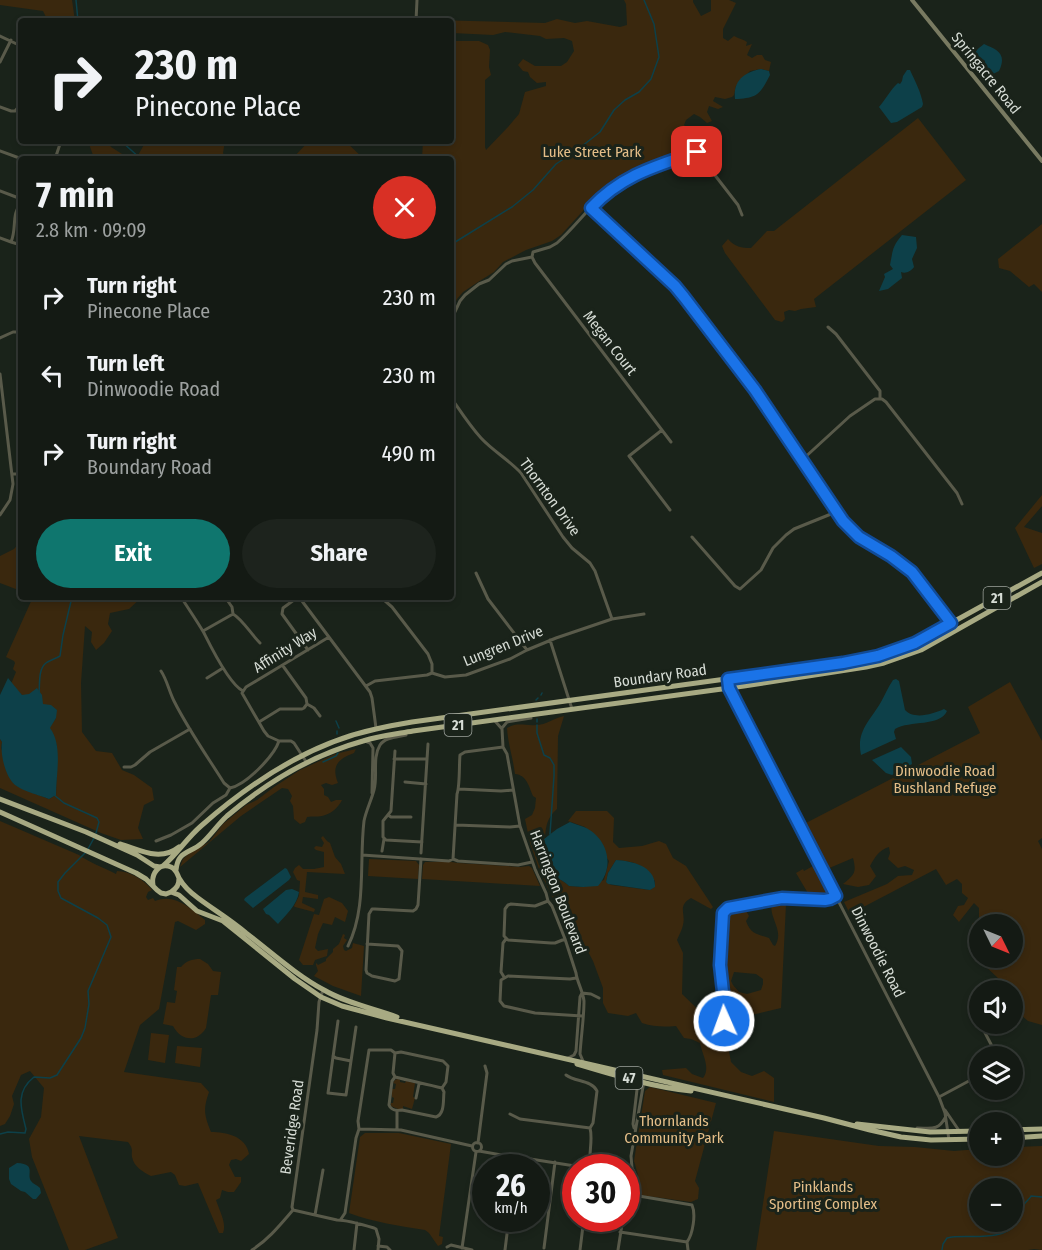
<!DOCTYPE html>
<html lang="en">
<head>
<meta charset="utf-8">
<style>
	body { margin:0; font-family:"Fira Sans Condensed",sans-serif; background:#1d231d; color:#f1f3f6; height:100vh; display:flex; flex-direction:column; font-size:22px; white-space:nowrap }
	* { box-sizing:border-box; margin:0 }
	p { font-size:20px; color:#9da1a0 }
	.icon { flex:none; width:33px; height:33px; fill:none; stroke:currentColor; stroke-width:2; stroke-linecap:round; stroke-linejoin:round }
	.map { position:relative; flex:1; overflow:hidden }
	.details { position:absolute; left:18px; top:156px; width:436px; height:444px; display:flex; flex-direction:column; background:#141a14; border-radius:6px; box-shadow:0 3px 9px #0003,0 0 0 2px #333834 }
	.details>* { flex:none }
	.hud { position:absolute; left:18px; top:18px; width:436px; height:126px; border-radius:6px; box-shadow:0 3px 9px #0003,0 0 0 2px #333834; background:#141a14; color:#f1f3f6; overflow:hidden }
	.needle { width:39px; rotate:133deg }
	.buttons { position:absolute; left:969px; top:914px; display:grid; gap:12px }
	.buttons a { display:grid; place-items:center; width:54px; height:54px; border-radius:50%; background:#141a14; box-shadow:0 3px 9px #0003,0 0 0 2px #333834; font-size:30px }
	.speed { position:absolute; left:472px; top:1154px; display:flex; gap:12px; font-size:30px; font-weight:700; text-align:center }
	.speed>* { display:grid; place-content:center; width:78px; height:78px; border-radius:50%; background:#141a14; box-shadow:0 3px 9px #0003,0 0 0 2px #333834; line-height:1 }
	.speed small { font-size:15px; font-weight:400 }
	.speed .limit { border:9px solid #d22; background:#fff; color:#111 }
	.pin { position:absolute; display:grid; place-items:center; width:51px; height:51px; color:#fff; margin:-26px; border-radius:12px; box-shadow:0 3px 9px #0006 }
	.me { position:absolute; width:66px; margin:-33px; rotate:358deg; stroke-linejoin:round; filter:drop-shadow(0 0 4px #0008) }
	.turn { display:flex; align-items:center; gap:21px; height:126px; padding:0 18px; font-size:27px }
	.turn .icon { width:78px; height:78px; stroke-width:2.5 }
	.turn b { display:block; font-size:42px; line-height:51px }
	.round { display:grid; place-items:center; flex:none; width:63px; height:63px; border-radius:32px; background:#1d231d }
	.headline { display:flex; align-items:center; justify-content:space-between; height:102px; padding:0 18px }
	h1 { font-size:36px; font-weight:700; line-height:45px }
	.primary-button { display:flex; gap:12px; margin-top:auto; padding:12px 18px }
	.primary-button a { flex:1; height:69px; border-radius:36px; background:#0f766e; color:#fff; font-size:24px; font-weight:700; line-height:69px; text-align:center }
	.primary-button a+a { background:#1d231d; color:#f1f3f6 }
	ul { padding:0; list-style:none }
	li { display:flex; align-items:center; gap:18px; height:78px; padding:0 18px }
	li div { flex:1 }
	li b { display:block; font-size:22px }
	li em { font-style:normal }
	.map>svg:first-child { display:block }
	.green { fill:#3a280e; fill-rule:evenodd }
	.water { fill:#0d4049 }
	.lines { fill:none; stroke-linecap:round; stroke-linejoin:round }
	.stream { stroke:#0d4049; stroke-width:1.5 }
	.street { stroke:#595a4a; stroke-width:3 }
	.secondary { stroke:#797a61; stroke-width:4 }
	.highway { stroke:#a8aa83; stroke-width:5 }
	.route-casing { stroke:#114b97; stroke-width:15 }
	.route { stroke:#1a73e8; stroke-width:10 }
	.labels { text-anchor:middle; stroke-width:6; stroke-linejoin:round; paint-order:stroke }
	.shield { fill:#1a231a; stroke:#9ea49d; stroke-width:1.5 }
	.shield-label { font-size:14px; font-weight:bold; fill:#d6dcd5 }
	.street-label { font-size:15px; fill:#d6dcd5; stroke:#1a231a }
	.park-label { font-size:15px; fill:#e5be88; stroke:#1a231a }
</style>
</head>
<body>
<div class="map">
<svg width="1042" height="1250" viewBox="0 0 1042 1250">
	<rect width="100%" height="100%" fill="#1a231a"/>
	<path class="green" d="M0,0H72L75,21H48L43,11L0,5Z
		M624,0H693V2L701,16L711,11V0H729L736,3L723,29V38L728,41L734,36C739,39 743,39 747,42L746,46L752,44L747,55L752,58L757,55H762L765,60L771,62L769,71L761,69L750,71L736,86L734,95L732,97L725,99L715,97L713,101L723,107L718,109L709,106L707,112L712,121L707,123L700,117L694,114L686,120L684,125L688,130L689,137L696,148L675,156L654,161L613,182L591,202L561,235L552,241L526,250L503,262L494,272L478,282L463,292L457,299L452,310V159H422L423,141H452V38L456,41H479L488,45L490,50L489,67L491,75L485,80V147L486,150L508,127L519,114L525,92L546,86V82L537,83L530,77L528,72L523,71L518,65L523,59L535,66H561L567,62L574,51L572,41L564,38L546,39L540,36L505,32L493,35L452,33V21H430L432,20L545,23L557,19L575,23L587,21L620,27L627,25L626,4Z
		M918,118L966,180L814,299L816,307L801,309L795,311L789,310L784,312L785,319L782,322L775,320L725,253L722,246L728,239C735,247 741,248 751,248L767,231H774Z
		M88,141H107L111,147L130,159L94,158Z
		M146,141H225L223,153L226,159H136Z
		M309,141H323L327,145L332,141H345L364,159H292Z
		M1042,224V292L1034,284L1029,287L1010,271L999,268L998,259Z
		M1042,495V506L1024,527L1042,533V564L1034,568L1015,528Z
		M21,541V591L0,583V556L14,549Z
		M33,597H142L129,609L110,613L108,624L112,631L104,643L96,650L91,642L92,632L85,626L81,683L82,732L96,751L112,753L122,770L134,775L152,788L154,800L144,805L138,828L143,839L121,840L101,833L0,788V739L2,742L1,748L14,784L28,791L49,799L56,795L57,746L49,728L56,718C46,708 36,694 22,695L11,684L16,672L13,669L15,663L14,661L6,657Z
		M1010,682L1042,741V838L1038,841L1042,849V1025L1028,1021L1013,1008L1012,990H1001L999,979L983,964L974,945L979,937L972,924L979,919V908L974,903L959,922L953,915L958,906L964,905L968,898L962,893V884L957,879L946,885L936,869L850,914L844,902L887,884L898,876L912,875L914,870L905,866L898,868L888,859L890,853L889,847C879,850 875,857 870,866L876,876L869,885L858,887L843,884C854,875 857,873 853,858L827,869L804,824L980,733L968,707ZM980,924H1012V957H980Z
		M564,716L558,736L557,809C547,818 546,825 545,838L544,839C543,852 540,868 553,876C559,879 564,881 569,886L583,887L604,880L609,861L585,827L568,821L576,811H607L614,818L613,842L619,848L642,846L659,841L666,844L673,858L686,866L713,907L711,909L691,898C677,906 686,913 683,925C682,930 679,935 677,940L683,953L682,994L709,1020L705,1028L707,1031L714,1033L717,1026L719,1027L728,1046L731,1062L741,1072L752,1076L764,1071L774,1078V1102L663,1075L662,1070L686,1068L692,1074L703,1078C711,1068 702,1054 700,1043L691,1039L684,1038L676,1026C664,1027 654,1027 642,1023L636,1013L628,1016L608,1013L603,1003V988L593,961L583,942L576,944L569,933L539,869L530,843L525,819L532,815L535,808L536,798L533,796C529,787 527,775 515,774C513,758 508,744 507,728C517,722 525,726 536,725C546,725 554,718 564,716ZM616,860C637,862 642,864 655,881V886L650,890L611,885L606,882L608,873Z
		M356,749L354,753C338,759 331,766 338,783L332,785L326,783L321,785L324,789V795L328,797L331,802L336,800H342C338,808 331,814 322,816C317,817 313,816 307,817L305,822L300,824L294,819L293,806L290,801L292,796L288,789L282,788L241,816L180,867L183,859L188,854L209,842L223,824L246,805L257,800L274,787L300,770L335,754Z
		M0,821L79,855C88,862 105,868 116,874L117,871C130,871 144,880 152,890L148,892L146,897L148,900L153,898L155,901C175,893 190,908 205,920V924L196,930L178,921L175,922L159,1009L140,1025L124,1072L201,1083L209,1092C203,1109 204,1115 211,1132C226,1132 246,1136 249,1154L241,1161L236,1159L231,1160L229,1165L235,1177H241V1182L234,1192H228L222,1190L220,1198L216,1200C219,1210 227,1223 223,1233H219L198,1183L185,1186L179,1185L175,1175L171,1172L151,1176C143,1172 134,1167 132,1157C131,1150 134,1150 128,1142L79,1136L118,1238L85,1250H69L32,1157L29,1139L41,1117L44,1088L30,1071L21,1075L12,1096L14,1104L10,1116L5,1124L0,1126Z
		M323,836L327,841L330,843L335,857L341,864L345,874L307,872L305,892L318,895V899L303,897L302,903L315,909L314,912L295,907L294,906L299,896L300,881L297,880L293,872L295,868L299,865L303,869H314L324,867V852L316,850L314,848L316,846L322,847L324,843L321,838Z
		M369,859L416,861L419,865L418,879L368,876Z
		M425,862C433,862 451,861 458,863L520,867L529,866L532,868L540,886L422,879L423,865Z
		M813,866L827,893L825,896L809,895L796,873L803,869L804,871Z
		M329,897L342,903L348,911L345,922L335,917L332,925L323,923L318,934L315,948L318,951L328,949L327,956L315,960L313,965H303L299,960L314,914L319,915L324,899Z
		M782,901L786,904L781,1008L748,1016L745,1019V1025L740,1028L734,1027L727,1019L726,1014L727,1004L723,974L726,913L728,911L744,907L749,916L746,921C751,935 758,934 769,938L773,945L775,946C785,930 768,918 772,903H776ZM734,972L756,974L763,979V984L761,990L747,994L739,992L733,985L731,981Z
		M343,934L345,935L344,938L347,940L343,946L344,950L346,951L352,948L353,943L364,946L361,996L333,986L314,976L318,971L316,965V963L318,965L326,961V959L333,952V949L339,944Z
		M200,959L208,964L213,971L221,972L218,995H211L206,1028C197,1043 181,1041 173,1026L163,1024L167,1002L175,1003L177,991L174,990L177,967H181C186,961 192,959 200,959Z
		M151,1033L169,1035L165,1063L148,1060Z
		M177,1046L202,1048L200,1067L175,1063Z
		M398,1079L400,1080V1082L405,1083L406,1081L415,1083L413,1097L415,1098L412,1109L403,1106V1109H398L391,1106V1103H393L394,1098L392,1097V1089H395L396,1084L393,1083L395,1080Z
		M650,1087L716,1103L695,1181L699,1188L698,1199L691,1202L633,1194V1192L631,1190V1185L638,1175L634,1161L645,1091Z
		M774,1131L879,1146L915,1147L954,1151L979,1149L980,1155H1012L1013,1147L1042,1146V1250L1034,1249L1028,1250H756ZM980,1188H1012V1221H980Z
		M365,1133H399L451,1144L439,1236L443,1237L442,1244L438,1246L429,1233L425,1230C400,1226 373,1222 349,1213L360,1137Z"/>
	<path class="water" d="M984,44C998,50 1007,54 999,71L989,76L981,71L973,59C974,51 978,49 984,44Z
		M761,69L769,71L770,75C760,94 758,98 735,99C733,80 745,72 761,69Z
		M907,70H910C915,81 921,92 923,104L922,107L897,122L891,123L879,107C885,100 891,89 898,83L900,84L902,81L903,76Z
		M902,235L916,237L917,248L912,259L914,267C911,271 906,274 901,272L902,278L888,289L879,291L885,277L884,274L893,269L890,265C893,250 892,247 902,235Z
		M8,678L22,695L29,694L37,688L42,695L43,704L51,705L57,710L56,718L50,728C63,746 56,773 56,795L49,799C40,795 20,791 13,783C5,774 0,754 2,742L0,739V695Z
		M896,679L899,681L905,710C914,720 933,714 944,709L947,711C940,727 910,720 895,729L894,732L896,739L861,755C856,731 870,721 881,702C885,695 888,687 893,680Z
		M901,747L911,757L912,764L892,775L886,773L872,760Z
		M570,822C574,824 579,825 584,827C607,837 616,866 598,886L583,887L569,886C564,881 559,879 553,876C540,868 543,851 544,839L557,829Z
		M616,860C632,861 656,866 655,887L650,890L608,884L606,882L608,873Z
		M285,868L287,869L291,877L289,880L253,908L244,900L245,898Z
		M292,889L299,892C297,905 286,915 278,924L269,915L266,914L263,909L286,890Z
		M17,1163C37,1164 26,1174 31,1181C33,1184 37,1185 40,1188L41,1193L36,1199H33L25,1192L21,1191L11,1184L9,1179V1168Z"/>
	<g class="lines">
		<path class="stream" d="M76,0L78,21
			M121,141L141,159
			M452,244L512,207L533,190L556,164L577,150L600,132L614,110L625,100L639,92L651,79L659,57L654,24L644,0
			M39,693C40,684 38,669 46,663C50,660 55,659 60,656L63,635L72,597
			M541,695L542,693
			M536,700L538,698
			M537,719V722
			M336,721L339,728
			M537,725V733L544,755L550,758L554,765V776L550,834
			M337,734V731
			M323,762L336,756L338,753
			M53,794L64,803L97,818L99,822L96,833
			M88,849L94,838
			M0,1134L8,1132L25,1133L26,1129C21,1109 15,1092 34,1077L50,1078L57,1075L81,1038L85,1028L89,1004L88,991L111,937L107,925L98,918L61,898L58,891V882L65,873L85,853
			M942,1250L943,1244L947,1238L952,1237C974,1235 1004,1242 1019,1221C1022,1216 1022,1209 1025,1203C1025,1203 1031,1197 1031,1196L1042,1197"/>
		<path class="street" d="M416,21L417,0
			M0,36L21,46
			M0,62L11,40
			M0,107L11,111H15L21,104
			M0,151L22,159
			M55,159L61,141
			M0,191L16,197L21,200
			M591,208L675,286L684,297L755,390L843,521L859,537L891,556L912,572L956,629
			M0,238L11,242C17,229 11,214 21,203
			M11,242L21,245
			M532,257L535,263L671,442
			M452,318L460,301L465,295L479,284L489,280L506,264L512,261L532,257L533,252L550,247L557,243C576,226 590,205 611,189C636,170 668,162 697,152L738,205L742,215
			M828,327L836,334L880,391V399
			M0,338L13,332H21
			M0,374L13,484L10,500L0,515
			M452,399C461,412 470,426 481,438C493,451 509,460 521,473L563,537L572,548L590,563L595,571L612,619
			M662,430L629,456L670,510
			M802,460L850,416L875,399H882L886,402L957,493L962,504
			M13,474H21
			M692,537L735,586L740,589L761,570L773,548L786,535L794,529L836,512
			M476,573L488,599L527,650
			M181,597C188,608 197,621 204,633C211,647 229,684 243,691
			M225,597L232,607L233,614
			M298,597L283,608L282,614L308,650
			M299,597L370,692L372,698L376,728
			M384,600L392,607L428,654L432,664V673
			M203,631L233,614C242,619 251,634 260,643
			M550,640L572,709
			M161,671C167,680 169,691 174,701C188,729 207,756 224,783L230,788
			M207,678L223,668
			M728,679L729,688L939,1097L945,1113L949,1140
			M366,686L375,681L427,675L432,673L445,677L466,675L510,659L527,650L556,638L612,619L644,614
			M307,704L314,708L320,716
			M495,721L502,729L503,747L507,754L520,826L535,869L546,893L548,901L552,906L565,939L576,973C577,982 583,991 584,1001C584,1018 581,1037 580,1054L583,1061
			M259,722L280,709H302L304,708L307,704L306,698L283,666
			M502,728L507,722L531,718
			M365,741L370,743L373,748L372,793
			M395,751L391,811L383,821V837L386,840L422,842
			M394,759H427
			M307,763L294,743L291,741H279L268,736L264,731L242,693L246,687L329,637
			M124,767H131L135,765L150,752L190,729
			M405,782L426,784
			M459,789L501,791L513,790
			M388,815L391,817H411
			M456,825L510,827L520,826
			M156,841L171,835L192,823L213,803L226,795L230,788C246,785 274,756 279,741
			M382,851L384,839
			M421,853L428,744
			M362,855L449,861L453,859L458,861L518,865L532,862
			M453,859L457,794C460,786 459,765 460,755L465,752L503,747
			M548,901L535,906L511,904L508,905L505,909L504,936L508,940L551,943H555L565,939
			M367,944L398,946L402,951L399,979L395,981L372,976L367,973L366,970L369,914L372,909H375L413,911L416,909L418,905L421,859
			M348,946C367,908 359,862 364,821C366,811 371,801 374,790C378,776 372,758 380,745C385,737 398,737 406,735
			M504,977L501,972L503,943L506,939
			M576,978L570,979L508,976L501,980L500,1001L504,1006L535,1013L582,1016
			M582,993L591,994L599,998
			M970,1003L980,1021
			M338,1021L328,1093L346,1095L356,1027
			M980,1023L997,1056
			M725,1026L724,1021V1001L720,965L723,913L728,908L782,898L825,900L829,899L836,895
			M333,1056L336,1058L351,1061
			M568,1058L574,1055L576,1051L580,997L582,993
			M566,1075C575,1082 592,1080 597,1091L593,1123L590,1128C593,1139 589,1151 590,1163
			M395,1077C411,1081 426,1084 442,1088L444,1092C443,1100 445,1114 436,1117L402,1110C397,1111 391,1110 389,1105L392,1081Z
			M395,1077L393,1073L395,1053L401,1052L443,1061L448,1066L446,1082L442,1088
			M939,1097L980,1075
			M416,1098L419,1084
			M945,1110L960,1132
			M397,1111V1129
			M510,1114L520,1119L590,1128
			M634,1128L633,1124L638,1081
			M917,1128C931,1128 938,1131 945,1118
			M359,1129L401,1130L472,1146
			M472.5 1147a4.5 4.5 0 1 1 9 0a4.5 4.5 0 1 1-9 0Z
			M478,1143L487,1073L485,1066
			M479,1151L513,1157L517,1159L524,1158L575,1166L583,1165
			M583,1164L588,1162L592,1164L593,1167
			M516,1167L517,1159
			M626,1167L632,1168L634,1172L632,1177L627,1178
			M632,1168L631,1156L644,1081
			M627,1190L631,1178
			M627,1194L692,1205C696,1214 693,1234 687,1242L688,1250
			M293,1210L337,1220C346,1220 364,1225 374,1228L376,1229L379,1239L378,1250
			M315,1215L323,1170
			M341,1219L345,1213L356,1138L359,1129L358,1121L369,1050H391L395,1053
			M620,1232L687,1242
			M378,1246L387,1247L390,1250
			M447,1247L451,1245L472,1250
			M462,1248L476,1152
			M544,1248L555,1162
			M252,1250C269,1239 280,1225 293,1210L292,1207L317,1030L319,1002L323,990
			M354,1250L357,1223
			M505,1250L509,1218
			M580,1250L584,1218
			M618,1250L623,1218"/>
		<path class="secondary" d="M912,0L1042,161"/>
		<path class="highway" d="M0,799L86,832L137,855L154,866L160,867
			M0,812L136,873L146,879L157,890L161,893L166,894L171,892L179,895L197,911L223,921L295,979L321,997L342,1006L387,1018L824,1118L870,1130L901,1137L931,1140L980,1139
			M120,844C140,850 160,862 179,847
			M163,866C177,854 187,838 201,826C251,782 310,743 376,729C388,726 400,724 412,722L843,663L878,656L915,643L1042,573
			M176,870C178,850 190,854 202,843C211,835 218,824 227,816C267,782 313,755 363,741C379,736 396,734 413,731L744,686L866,667L884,663L921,650L1042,582
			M153,885C151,874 159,862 171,867C177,870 177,874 179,878C183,885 191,893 198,898C214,910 231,920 246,933C271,952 296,975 324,990C346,1003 372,1008 397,1017
			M171,892C177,888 179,885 179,878
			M577,1064C614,1075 652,1087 691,1091
			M857,1124L930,1132L980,1131
			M1012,1130L1042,1129
			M1012,1138L1042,1136"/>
	</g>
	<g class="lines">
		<defs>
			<path id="route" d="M697,152C656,166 622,175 591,208L675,286L684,297L755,390L843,521L859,537L891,556L912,572L951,623L915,643L878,656L843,663L728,679L729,688L836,896L830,899L825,900L782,898L728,908L723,913L720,965L724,1001V1021"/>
		</defs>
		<use href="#route" class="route-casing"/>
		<use href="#route" class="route"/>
	</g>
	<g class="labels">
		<g class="shield">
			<rect x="983.5" y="587" width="27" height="22" rx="4.5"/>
			<rect x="444.5" y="714" width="27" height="22" rx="4.5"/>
			<rect x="615.5" y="1067" width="27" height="22" rx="4.5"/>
		</g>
		<g class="shield-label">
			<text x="997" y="603">21</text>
			<text x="458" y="730">21</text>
			<text x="629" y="1083">47</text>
		</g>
		<g class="street-label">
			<text transform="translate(986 73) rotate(51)" y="5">Springacre Road</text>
			<text transform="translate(610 343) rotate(52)" y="5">Megan Court</text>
			<text transform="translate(550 497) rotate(54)" y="5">Thornton Drive</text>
			<text transform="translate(503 646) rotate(-22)" y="5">Lungren Drive</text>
			<text transform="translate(285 650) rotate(-32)" y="5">Affinity Way</text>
			<text transform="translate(660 676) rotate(-8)" y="5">Boundary Road</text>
			<text transform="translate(558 892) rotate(69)" y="5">Harrington Boulevard</text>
			<text transform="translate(878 952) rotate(63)" y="5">Dinwoodie Road</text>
			<text transform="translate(292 1127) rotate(-82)" y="5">Beveridge Road</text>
		</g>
		<g class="park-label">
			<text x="592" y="157">Luke Street Park</text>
			<text x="945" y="776">Dinwoodie Road<tspan x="945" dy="17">Bushland Refuge</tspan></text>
			<text x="674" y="1126">Thornlands<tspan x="674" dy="17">Community Park</tspan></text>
			<text x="823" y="1192">Pinklands<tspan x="823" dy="17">Sporting Complex</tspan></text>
		</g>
	</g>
</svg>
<div class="buttons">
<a><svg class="needle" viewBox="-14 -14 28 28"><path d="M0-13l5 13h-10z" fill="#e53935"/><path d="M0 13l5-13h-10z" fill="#9da1a0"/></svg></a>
<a><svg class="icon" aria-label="sound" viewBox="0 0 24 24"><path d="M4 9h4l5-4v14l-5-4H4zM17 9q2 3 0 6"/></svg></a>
<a><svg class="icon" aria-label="layers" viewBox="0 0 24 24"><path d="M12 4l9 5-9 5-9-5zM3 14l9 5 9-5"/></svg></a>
<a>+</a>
<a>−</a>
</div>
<div class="speed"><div>26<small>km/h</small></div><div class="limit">30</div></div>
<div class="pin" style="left:697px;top:152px;background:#d93025"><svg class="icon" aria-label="arrive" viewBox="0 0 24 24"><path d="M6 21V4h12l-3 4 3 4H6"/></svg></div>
<svg class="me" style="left:724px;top:1021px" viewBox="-20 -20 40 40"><circle r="17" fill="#1a73e8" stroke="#fff" stroke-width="3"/><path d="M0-11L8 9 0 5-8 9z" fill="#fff"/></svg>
<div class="hud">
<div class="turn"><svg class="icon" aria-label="right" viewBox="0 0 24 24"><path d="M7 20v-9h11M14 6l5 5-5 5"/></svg><div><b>230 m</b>Pinecone Place</div></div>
</div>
<section class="details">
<div class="headline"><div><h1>7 min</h1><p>2.8 km · 09:09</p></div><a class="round" style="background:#d93025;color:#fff"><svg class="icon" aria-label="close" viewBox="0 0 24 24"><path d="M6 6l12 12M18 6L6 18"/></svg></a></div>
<ul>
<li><svg class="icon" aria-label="right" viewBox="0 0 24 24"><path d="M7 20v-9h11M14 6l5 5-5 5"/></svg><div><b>Turn right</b><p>Pinecone Place</p></div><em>230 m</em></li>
<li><svg class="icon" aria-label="left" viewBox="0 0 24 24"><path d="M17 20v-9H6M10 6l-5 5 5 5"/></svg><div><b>Turn left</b><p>Dinwoodie Road</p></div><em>230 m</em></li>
<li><svg class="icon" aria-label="right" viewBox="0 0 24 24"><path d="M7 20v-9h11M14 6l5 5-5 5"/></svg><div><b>Turn right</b><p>Boundary Road</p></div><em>490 m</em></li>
</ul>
<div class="primary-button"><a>Exit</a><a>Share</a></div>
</section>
</div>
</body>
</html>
